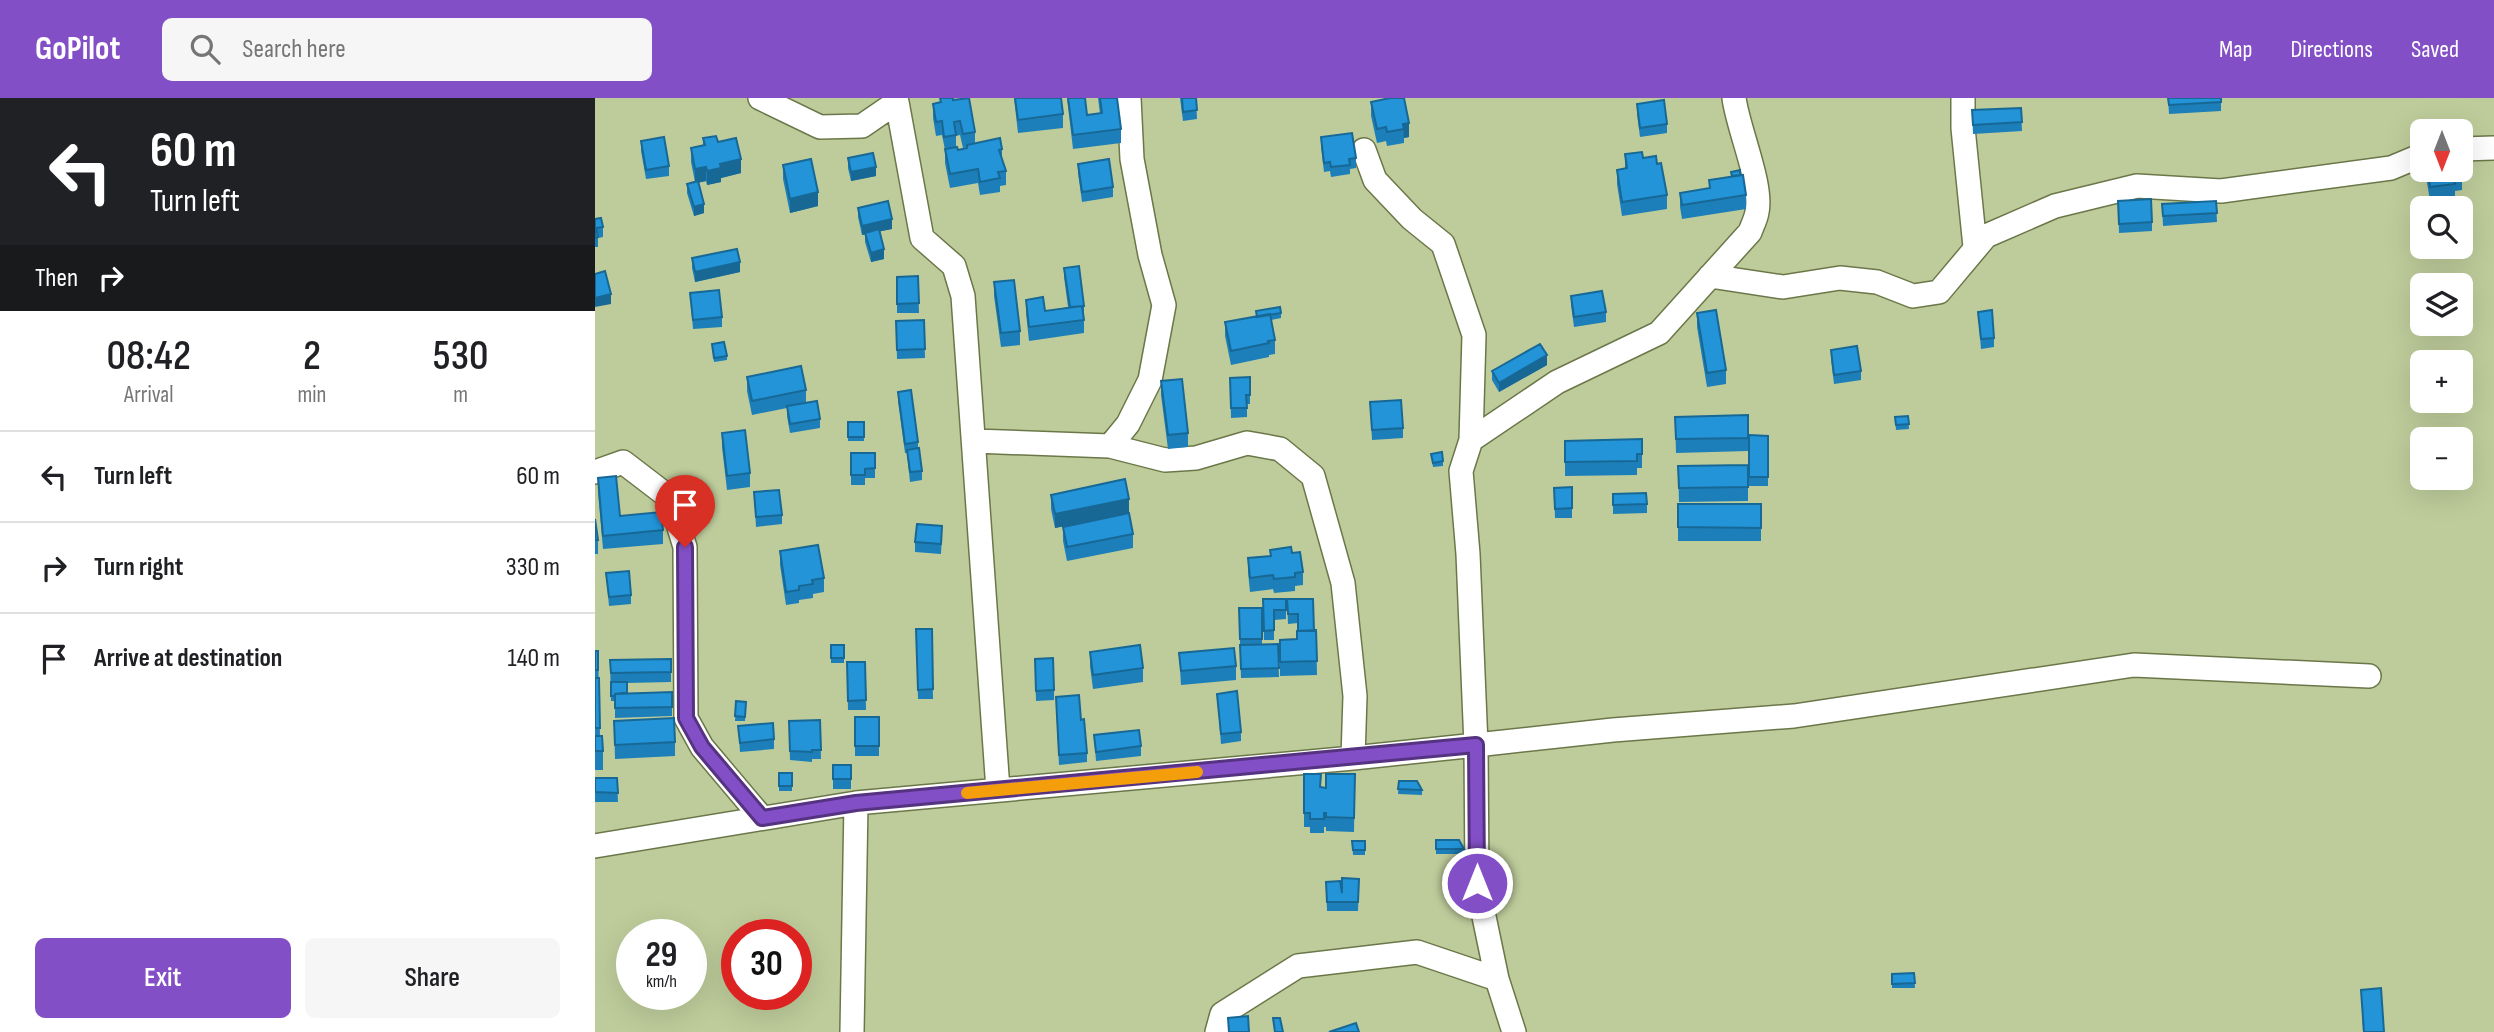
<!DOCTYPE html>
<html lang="en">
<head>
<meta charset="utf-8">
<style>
	body { margin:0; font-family:"Sofia Sans Condensed",sans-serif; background:#f6f6f6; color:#202124; height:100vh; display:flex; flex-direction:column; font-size:26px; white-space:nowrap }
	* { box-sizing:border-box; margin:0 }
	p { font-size:23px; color:#757577 }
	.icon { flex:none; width:38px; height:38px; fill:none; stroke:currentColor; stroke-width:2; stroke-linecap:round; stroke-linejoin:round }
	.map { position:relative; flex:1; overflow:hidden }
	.side { display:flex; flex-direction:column; background:#fff; width:595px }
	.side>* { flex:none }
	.guide { background:#202124; color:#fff; overflow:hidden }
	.needle { width:46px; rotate:180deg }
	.fabs { position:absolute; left:1815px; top:21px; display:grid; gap:14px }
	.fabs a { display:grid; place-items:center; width:63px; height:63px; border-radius:10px; background:#fff; box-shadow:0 7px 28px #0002; font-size:35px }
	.speed { position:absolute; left:21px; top:821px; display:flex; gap:14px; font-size:35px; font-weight:700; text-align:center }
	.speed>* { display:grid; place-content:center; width:91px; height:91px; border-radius:50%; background:#fff; box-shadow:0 7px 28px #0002; line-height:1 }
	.speed small { font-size:18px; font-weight:400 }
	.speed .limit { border:10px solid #d22; background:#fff; color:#111 }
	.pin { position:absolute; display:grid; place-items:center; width:60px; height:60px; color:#fff; margin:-72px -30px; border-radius:50% 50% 50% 0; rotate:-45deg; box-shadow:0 0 7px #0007 }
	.pin .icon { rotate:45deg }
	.me { position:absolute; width:77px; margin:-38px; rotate:0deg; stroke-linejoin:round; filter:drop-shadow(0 0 5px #0008) }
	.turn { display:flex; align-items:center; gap:24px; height:147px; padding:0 35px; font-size:32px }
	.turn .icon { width:91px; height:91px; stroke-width:2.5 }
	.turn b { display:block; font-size:49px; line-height:60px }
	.then { display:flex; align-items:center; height:66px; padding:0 35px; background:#0003; gap:14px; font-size:26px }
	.eta { display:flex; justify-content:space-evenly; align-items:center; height:119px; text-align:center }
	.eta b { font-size:42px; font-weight:600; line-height:49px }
	.primary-button { display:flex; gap:14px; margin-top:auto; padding:14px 35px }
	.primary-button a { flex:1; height:80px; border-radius:10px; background:#834fc6; color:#fff; font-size:28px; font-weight:600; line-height:80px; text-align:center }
	.primary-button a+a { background:#f6f6f6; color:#202124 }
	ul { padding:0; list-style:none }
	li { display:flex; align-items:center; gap:21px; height:91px; padding:0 35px; border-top:2px solid #e0e0e0 }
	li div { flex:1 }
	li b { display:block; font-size:26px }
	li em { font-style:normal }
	header { display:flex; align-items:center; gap:42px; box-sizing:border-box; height:98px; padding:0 35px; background:#834fc6; color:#fff }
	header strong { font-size:33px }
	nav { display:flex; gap:38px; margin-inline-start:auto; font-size:24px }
	.search { width:490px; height:63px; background:#f6f6f6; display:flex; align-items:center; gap:18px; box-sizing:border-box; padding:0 24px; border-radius:10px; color:#757577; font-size:26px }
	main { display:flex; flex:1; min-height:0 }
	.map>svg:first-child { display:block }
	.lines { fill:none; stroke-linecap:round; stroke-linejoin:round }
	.minor-casing { stroke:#6b7749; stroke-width:26 }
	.minor { stroke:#fff; stroke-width:23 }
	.wall { fill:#1d7fb9; fill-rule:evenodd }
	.shaded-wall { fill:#186896 }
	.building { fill:#2294d7; stroke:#186896; stroke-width:2 }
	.route-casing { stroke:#553381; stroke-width:18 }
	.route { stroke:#834fc6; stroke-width:12 }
	.slow { stroke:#f59e0b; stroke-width:12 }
</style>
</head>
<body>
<header>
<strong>GoPilot</strong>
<div class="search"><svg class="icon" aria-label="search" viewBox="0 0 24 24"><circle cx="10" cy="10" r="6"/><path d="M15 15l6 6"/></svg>Search here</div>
<nav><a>Map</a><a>Directions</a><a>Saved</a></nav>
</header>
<main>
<section class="side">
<div class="guide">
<div class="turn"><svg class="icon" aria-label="left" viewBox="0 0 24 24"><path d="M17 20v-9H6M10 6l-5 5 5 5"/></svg><div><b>60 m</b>Turn left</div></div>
<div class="then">Then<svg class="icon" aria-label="right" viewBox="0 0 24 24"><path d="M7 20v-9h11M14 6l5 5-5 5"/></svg></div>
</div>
<div class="eta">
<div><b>08:42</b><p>Arrival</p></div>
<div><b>2</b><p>min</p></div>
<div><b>530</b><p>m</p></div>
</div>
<ul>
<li><svg class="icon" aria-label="left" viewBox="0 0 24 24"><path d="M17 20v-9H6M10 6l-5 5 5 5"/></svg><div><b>Turn left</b></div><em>60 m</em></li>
<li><svg class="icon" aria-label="right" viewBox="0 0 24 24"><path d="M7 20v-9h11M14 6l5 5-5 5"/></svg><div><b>Turn right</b></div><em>330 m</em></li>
<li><svg class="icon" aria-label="arrive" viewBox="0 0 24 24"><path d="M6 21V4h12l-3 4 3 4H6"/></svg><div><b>Arrive at destination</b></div><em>140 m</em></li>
</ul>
<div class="primary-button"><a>Exit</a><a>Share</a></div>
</section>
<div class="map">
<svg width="1899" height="934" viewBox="0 0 1899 934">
	<rect width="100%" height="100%" fill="#becc9b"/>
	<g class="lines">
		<defs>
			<path id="minor" d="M165,0L225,29L267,28L302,4L327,140L359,168L368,198L403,692
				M1139,0C1143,31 1168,87 1162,114C1161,121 1157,128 1155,134L1064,235L962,284L876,342L866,373L873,456L881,647L1018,632L1199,618L1539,567L1774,578
				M1368,0V30L1380,149
				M1866,51L1899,50
				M769,52L780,82L817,121L848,146L879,237L876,342
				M1115,178L1188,189L1245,180L1282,184L1318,198L1344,194L1391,138L1460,108L1542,88L1626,93L1796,70L1827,57
				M379,343L515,348L570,362L601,360L652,345L685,351L718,378L748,485L760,598L758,660L881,647L882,785L902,881L919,934
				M515,348L533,326L555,282L569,207L555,157L537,61L534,0
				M0,374L28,364L75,400L90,449L91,620L107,649L167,720
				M0,748L261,705
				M257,934L261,705L758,660
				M622,934L627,916L703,868L822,854L902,881"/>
		</defs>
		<use href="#minor" class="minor-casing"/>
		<use href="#minor" class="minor"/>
	</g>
	<path class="wall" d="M345,0L358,2L380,34V45L407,51V62L411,73V87L405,88V94L385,97L383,85L355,90L350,65V52L347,37L341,38L338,20V6L345,4ZM365,37L368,50L372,49V50L363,52L361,49V38Z
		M419,0H466L468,16V30L423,35Z
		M472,0H490L492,17L505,16L503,0H522L526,31V45L478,51Z
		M585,0H601L602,21L588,23Z
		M795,0L814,39L809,40V45L792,48L791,43L782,45L776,18V4Z
		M1573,0H1626V13L1574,16Z
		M1042,6L1072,26V35L1045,39L1042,16Z
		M1426,10L1427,33L1378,36L1377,12Z
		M726,39L761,60V70L755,71V76L736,79L735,73L729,74L726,49Z
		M108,40L123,44L146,75L126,80V84L112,87L111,83L103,85L109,115L99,118L92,95V86L100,84L96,64V50L108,48Z
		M46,43L74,68V78L51,81L46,53Z
		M1030,56L1048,60L1062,66L1072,97V111L1027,118L1022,86V72L1030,70Z
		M253,60L281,78L256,83L253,70Z
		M483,66L518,89V99L487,104L483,75Z
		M188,67L223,108L195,115L188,81Z
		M1830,72H1866L1867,78V92L1860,93V99L1835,103Z
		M1136,74L1151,97V111L1087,121L1085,109V95L1114,91V82L1136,79Z
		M1523,103L1557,124V133L1524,135Z
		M1621,103L1622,124L1568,128L1567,106Z
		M263,110L297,131L285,133L289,161L276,164L270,144V136L267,137L263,119Z
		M0,121L8,129V139L3,140V149H0Z
		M97,160L145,174L100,184L97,170Z
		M469,170L489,208V235L434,243L431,215V202L450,213L473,209L469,179Z
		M323,178L324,215H302V179Z
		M399,184L425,233V247L406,249L399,198Z
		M95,195L127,219V229L98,231Z
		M976,198L1011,214V224L979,229L976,207Z
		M661,213L686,215V220L676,222L680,242V256L674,257V259L636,267L630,238V224L661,219Z
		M1383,214L1399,240V249L1386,251Z
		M1102,215L1131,272V286L1112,289L1102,229Z
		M329,222L330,260L302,261L301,223Z
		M117,246L132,258V262L119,264Z
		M1236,252L1266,273V282L1239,286L1236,261Z
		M952,267L904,294L897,282V273Z
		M152,279L211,292V305L225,321V330L195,335L192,318V310L157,317L152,293Z
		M655,279V306H652V319L636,320L635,280Z
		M566,283L593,335V349L573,351L566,297Z
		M303,294L323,344V351L327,373V382L315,384L312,355H310L303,303Z
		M775,304L808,330V340L777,342Z
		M1153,317V353L1081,355L1080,319Z
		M1313,318L1314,331L1301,332L1300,319Z
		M253,324H269V343H253Z
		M127,335L155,375V389L132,392L127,349Z
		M1154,337L1173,338V388H1154Z
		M1047,341V370H1042V377L970,378V343Z
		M256,355L280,370V380H270V387H256Z
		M836,356L848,363V368L838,369Z
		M1153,367V403L1084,404L1083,368Z
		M3,380L25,418L68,432V446L8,451L3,394Z
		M977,389V420H960L959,390Z
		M159,394L187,417V426L161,429Z
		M1018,396L1052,406V415L1018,416Z
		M456,397L534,415L460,430L456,411Z
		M1083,406H1166V443H1083Z
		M0,421L3,442V456H0Z
		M468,429L538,436V450L472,463L468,443Z
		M347,437L346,456L320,454V444Z
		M675,452L697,455L708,474V487L700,488V493L679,495L678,491L655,494L653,474V460L675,458Z
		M185,453L229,480V494L218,496V500L204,502V505L191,507L185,467Z
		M11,475L36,497V506L14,508Z
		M668,501H691V521L679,522V542H669Z
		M692,501L719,533L721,532L722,577L685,578V542L702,541L703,525L693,526Z
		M644,510H667V546H683L684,579L646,580Z
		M321,531H337L338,601H323Z
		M236,547H249V565H236Z
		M0,553H3L5,638L8,653V672H0Z
		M495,554L548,570V584L498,591L495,568Z
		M584,555L641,568V582L586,587Z
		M15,562L76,574V584L32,585V595L77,594V618L20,620V603H16Z
		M252,564H270L271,612H253Z
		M440,570L459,592V602L441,603Z
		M622,596L646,634V643L626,646Z
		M141,603L151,604L150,623H140Z
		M461,608L492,655V664L464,667Z
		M260,619H284V658H260Z
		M225,622L226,661H217V664L195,662L194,623Z
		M19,623L80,644V658L20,661Z
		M143,628L179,641V651L145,654Z
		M499,637L546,648V658L501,663Z
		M238,667H256V691H238Z
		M184,675H197V693H184Z
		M709,676L726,689L731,690L760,676L759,734L731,733V729H729V735H715V729H709Z
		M0,680H22L23,704H0Z
		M804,683L827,692V697L803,696Z
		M841,742L869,751V756H841Z
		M757,743H770V757H758Z
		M764,781L763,813H732L731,784L747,795Z
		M1319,875L1320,890H1297V876Z
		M1766,892L1789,934H1768Z"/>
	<path class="shaded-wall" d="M814,25V39L809,40L808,26Z
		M146,61V75L126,80V84L112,87V73L125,66Z
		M111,69V83L100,85V71Z
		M281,69V78L256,83V74Z
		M223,94V108L195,115V101Z
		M109,106V115L99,118V109Z
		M297,121V131L267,137V128Z
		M289,151V161L276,164V155Z
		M145,164V174L100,184V174Z
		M16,196V206L0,209V200Z
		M952,257V267L904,294V285Z
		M534,401V415L460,430V416Z"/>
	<path class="building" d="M345,0H358V2L374,0L380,34L368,36L365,23L359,24L361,37L349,39L347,23L341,24L338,6L346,4Z
		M420,0H466L468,16L423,22Z
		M473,0H490L492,17L507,15L505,0H522L526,31L478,37Z
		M587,0H601L602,12L588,14Z
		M795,0H809L814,25L808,26L809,31L792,34L791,29L782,31L776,4Z
		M1573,0H1626V4L1574,7Z
		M1069,2L1072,26L1045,30L1042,6Z
		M1426,10L1427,24L1378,27L1377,12Z
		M757,35L761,60L754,61L755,67L736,69L735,64L729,65L726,39Z
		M121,38L123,44L141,40L146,61L125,66L126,70L112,73L111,69L100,71L96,50L110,47L108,40Z
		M69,39L74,68L51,72L46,43Z
		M405,40L407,51L404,52L411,73L403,74L405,80L385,84L383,71L355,76L350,51L362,49L363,52L372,50V47Z
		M1047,54L1048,60L1061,58L1062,66L1066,65L1072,97L1027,104L1022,72L1032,70L1030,56Z
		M278,55L281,69L256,74L253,60Z
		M216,61L223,94L195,101L188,67Z
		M514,61L518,89L487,94L483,66Z
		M1866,70L1867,78L1859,79L1860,86L1835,89L1833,72H1866Z
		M1145,72V77L1137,78L1136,74Z
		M1148,77L1151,97L1087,107L1085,95L1115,90L1114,82Z
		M103,83L109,106L99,109L92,86Z
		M1556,101L1557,124L1524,126L1523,103Z
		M293,103L297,121L267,128L263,110Z
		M1621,103L1622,115L1568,118L1567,106Z
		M6,120L8,129L1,130L3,139L0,140V121Z
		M284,131L289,151L276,155L270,135Z
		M142,151L145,164L100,174L97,160Z
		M484,168L489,208L475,209L469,170Z
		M10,173L16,196L0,200V176Z
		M323,178L324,205L302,206V179Z
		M419,182L425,233L406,235L399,184Z
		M124,192L127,219L98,222L95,195Z
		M1007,193L1011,214L979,219L976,198Z
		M448,199L450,213L487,208L489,222L434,229L431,202Z
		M685,209L686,215L662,219L661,213Z
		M1121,212L1131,272L1112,275L1102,215Z
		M1397,212L1399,240L1386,241L1383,214Z
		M675,216L680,242L673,243L674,245L636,253L630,224Z
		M329,222L330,251L302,252L301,223Z
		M129,244L132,258L119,260L117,246Z
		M945,246L952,257L904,285L897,273Z
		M1262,248L1266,273L1239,277L1236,252Z
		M206,268L211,292L157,303L152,279Z
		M655,279V297H651L652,310H636L635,280Z
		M587,281L593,335L573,337L566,283Z
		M316,292L323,344L310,346L303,294Z
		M806,302L808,330L777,332L775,304Z
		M222,303L225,321L195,326L192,308Z
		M1153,317V340L1081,341L1080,319Z
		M1313,318L1314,326L1301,327L1300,319Z
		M253,324H269V339H253Z
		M150,332L155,375L132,378L127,335Z
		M1154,337L1173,338V379H1154Z
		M1047,341V356H1042V363L970,364V343Z
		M324,350L327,373L315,374L312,352Z
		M847,354L848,363L838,365L836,356Z
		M256,355H280V370L270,371V377H256Z
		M1153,367V389L1084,390L1083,368Z
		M21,378L25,418L66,414L68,432L8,438L3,380Z
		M530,381L534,401L460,416L456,397Z
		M977,389V410L960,411L959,390Z
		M184,392L187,417L161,419L159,394Z
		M1051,395L1052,406L1018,407V396Z
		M1083,406H1166V430L1083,429Z
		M534,415L538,436L472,449L468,429Z
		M0,421L3,442H0Z
		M322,426L347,428L346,446L320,444Z
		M223,447L229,480L217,482L218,486L204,488V492L191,494L185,453Z
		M696,449L697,455L705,454L708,474L700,475V479L679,481L678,477L655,480L653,460L676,458L675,452Z
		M34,473L36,497L14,499L11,475Z
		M668,501H691V512H679V532L669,533Z
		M692,501H718L719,533H703V516H693Z
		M644,510H667V541H645Z
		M321,531H337L338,591L323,592Z
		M721,532L722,563L685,564V542L702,541V533Z
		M683,546L684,570L646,571L645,547Z
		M236,547H249V560H236Z
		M545,547L548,570L498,577L495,554Z
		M639,550L641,568L586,573L584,555Z
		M0,553H3V572H0Z
		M458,560L459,592L441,593L440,561Z
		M76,561V574L16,575L15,562Z
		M252,564H270L271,602L253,603Z
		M0,580H4L5,630H0Z
		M16,584H32V595L20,596V598H16Z
		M642,593L646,634L626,636L622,596Z
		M77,594V609L20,610V596Z
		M484,597L486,622L489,621L492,655L464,657L461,599Z
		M141,603L151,604L150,619L140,618Z
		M260,619H284V648H260Z
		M79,620L80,644L20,647L19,623Z
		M225,622L226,652H217V654L195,653L194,623Z
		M178,625L179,641L145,645L143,628Z
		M544,632L546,648L501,654L499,637Z
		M0,638H7L8,653H0Z
		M238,667H256V681H238Z
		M184,675H197V688H184Z
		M709,676H726L725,689L731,690V676H760L759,720L731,719V715H729V721H715V715H709Z
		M0,680H22L23,695L0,694Z
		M804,683H822L827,692L803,691Z
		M841,742H864L869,751H841Z
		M757,743H770V752H758Z
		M747,780L764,781L763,804H732L731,784L745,783L747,795Z
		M1319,875L1320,885L1297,886V876Z
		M1786,890L1789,934H1769L1766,892Z
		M653,918L654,934H634L633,920Z
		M678,920H685L688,934H680Z
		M761,925L764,934H734Z"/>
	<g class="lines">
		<defs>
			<path id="route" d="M90,449L91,620L107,649L167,720L261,705L881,647L882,785"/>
		</defs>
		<use href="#route" class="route-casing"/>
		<use href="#route" class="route"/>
		<path class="slow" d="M372,695L602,674"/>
	</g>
</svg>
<div class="fabs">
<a><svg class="needle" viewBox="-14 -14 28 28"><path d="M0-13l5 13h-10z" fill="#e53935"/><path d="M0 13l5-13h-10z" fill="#757577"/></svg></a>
<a><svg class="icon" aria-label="search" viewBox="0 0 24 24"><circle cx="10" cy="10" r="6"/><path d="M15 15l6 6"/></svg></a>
<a><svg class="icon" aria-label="layers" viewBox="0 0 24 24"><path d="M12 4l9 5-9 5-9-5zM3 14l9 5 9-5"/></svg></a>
<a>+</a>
<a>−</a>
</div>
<div class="speed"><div>29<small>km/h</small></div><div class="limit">30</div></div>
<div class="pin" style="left:90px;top:449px;background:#d93025"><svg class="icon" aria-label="arrive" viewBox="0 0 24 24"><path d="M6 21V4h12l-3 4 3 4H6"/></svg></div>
<svg class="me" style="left:882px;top:785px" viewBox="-20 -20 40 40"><circle r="17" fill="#834fc6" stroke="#fff" stroke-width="3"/><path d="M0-11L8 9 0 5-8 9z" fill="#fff"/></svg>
</div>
</main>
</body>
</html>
